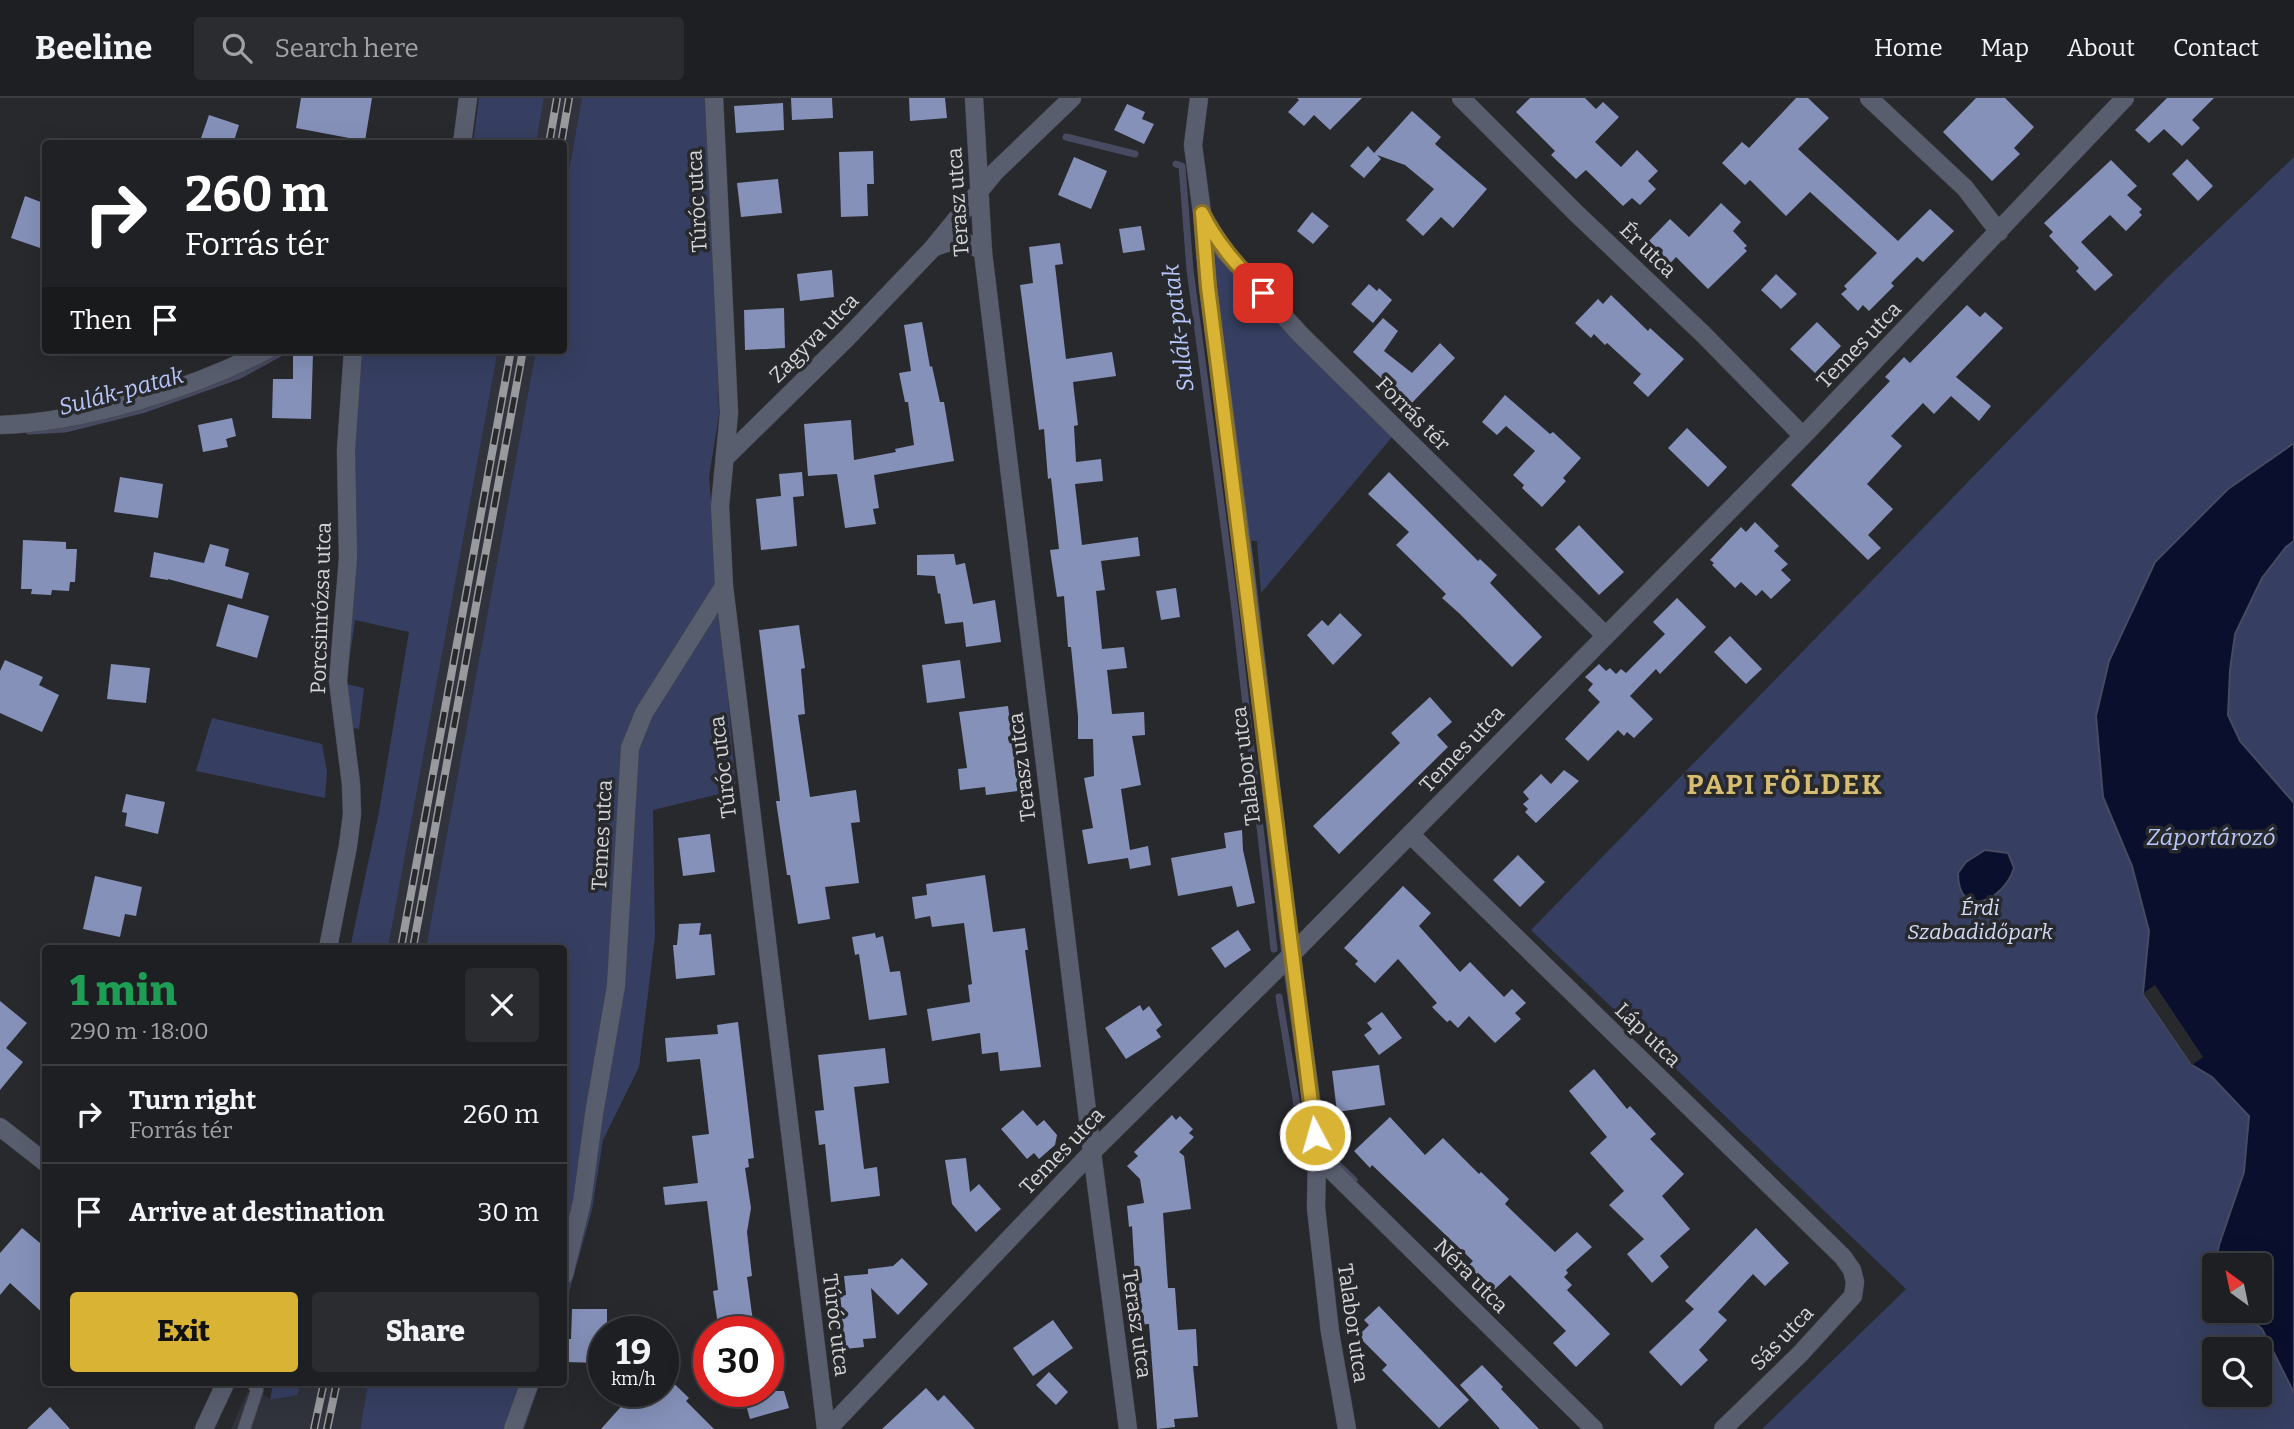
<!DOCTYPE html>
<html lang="en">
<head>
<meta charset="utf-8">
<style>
	body { margin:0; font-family:Bitter,serif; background:#2b2c2f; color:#f1f3f6; height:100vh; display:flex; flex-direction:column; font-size:26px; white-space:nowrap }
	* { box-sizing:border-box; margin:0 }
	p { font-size:23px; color:#a1a2a5 }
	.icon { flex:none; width:38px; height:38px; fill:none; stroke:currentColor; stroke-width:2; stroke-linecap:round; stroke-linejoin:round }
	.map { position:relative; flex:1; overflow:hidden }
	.sheet { position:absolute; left:42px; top:847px; width:525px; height:441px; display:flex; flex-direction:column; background:#1e1f22; border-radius:7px; box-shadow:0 7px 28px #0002,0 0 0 2px #3c3d40 }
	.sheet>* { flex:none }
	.top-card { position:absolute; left:42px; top:42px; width:525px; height:214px; border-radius:7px; box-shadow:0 7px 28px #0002,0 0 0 2px #3c3d40; background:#202124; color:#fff; overflow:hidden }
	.needle { width:46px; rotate:327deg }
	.buttons { position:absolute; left:2202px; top:1155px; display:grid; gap:14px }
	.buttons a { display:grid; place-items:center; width:70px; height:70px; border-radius:7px; background:#1e1f22; box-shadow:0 7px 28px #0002,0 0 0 2px #3c3d40; font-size:35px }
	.speed { position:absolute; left:588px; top:1218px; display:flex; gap:14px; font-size:35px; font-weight:700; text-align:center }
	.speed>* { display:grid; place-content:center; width:91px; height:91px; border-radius:50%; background:#1e1f22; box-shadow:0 7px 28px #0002,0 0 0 2px #3c3d40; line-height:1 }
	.speed small { font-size:18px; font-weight:400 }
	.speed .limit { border:10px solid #d22; background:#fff; color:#111 }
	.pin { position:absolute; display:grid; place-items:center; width:60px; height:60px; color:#fff; margin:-30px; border-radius:14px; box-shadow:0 4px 10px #0006 }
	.me { position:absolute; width:77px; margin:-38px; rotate:354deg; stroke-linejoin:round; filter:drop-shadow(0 0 5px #0008) }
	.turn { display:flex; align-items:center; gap:24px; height:147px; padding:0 28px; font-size:32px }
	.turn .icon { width:91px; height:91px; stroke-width:2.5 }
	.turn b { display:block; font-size:49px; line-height:60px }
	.then { display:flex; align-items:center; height:66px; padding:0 28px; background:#0003; gap:14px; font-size:26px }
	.round { display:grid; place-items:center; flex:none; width:74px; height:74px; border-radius:7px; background:#2b2c2f }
	.overview { display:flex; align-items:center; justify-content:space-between; height:119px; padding:0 28px }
	h1 { font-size:42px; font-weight:800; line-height:52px; color:#1e9e55 }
	.primary-button { display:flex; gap:14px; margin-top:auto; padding:14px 28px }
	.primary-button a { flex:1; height:80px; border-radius:7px; background:#d9b334; color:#111; font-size:28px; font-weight:800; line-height:80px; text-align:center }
	.primary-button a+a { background:#2b2c2f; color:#f1f3f6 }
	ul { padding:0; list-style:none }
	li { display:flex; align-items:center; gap:21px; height:98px; padding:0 28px; border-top:2px solid #3c3d40 }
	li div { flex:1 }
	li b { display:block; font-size:26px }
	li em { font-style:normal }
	header { display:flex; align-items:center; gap:42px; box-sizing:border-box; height:98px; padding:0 35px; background:#1e1f22; border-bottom:2px solid #3c3d40 }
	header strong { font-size:33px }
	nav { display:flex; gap:38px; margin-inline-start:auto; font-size:24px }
	.search { width:490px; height:63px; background:#2b2c2f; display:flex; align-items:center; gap:18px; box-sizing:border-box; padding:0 24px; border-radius:7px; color:#a1a2a5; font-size:26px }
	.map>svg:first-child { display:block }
	.built { fill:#30333c }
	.green { fill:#363f61; fill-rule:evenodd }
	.water { fill:#0a0f2d; stroke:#474a60; stroke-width:2 }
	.pier { fill:#28292d }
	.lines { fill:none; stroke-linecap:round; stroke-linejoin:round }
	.stream { stroke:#474a60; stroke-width:7 }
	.building { fill:#8591b9 }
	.lane-casing { stroke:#444548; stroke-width:14 }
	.street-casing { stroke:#444548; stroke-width:19 }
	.lane { stroke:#595e6f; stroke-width:12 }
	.street { stroke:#595e6f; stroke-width:18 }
	.rail-casing { stroke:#999a9d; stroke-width:8 }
	.rail { stroke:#28292d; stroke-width:5; stroke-dasharray:16; stroke-linecap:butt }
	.route-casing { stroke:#8d7422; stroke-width:18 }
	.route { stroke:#d9b334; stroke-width:12 }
	.labels { text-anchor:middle; stroke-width:7; stroke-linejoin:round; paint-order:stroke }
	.street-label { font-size:21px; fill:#d4d5d7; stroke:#28292d }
	.park-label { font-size:21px; font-style:italic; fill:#d4dcf5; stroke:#28292d }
	.water-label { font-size:23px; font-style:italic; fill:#b8c7fa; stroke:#28292d }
	.district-label { font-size:28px; font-weight:bold; letter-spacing:2px; fill:#d6bd71; stroke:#28292d }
</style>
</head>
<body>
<header>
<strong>Beeline</strong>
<div class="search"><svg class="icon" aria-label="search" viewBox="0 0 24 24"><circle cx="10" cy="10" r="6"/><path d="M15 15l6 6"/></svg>Search here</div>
<nav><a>Home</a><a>Map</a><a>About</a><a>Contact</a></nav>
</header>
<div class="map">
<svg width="2294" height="1331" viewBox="0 0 2294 1331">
	<rect width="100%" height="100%" fill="#28292d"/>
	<path class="built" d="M544,0H582L564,100V46L536,45Z
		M498,252H536L426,850H388Z
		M300,1285H359L358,1289L367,1290L360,1331H231L247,1294L257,1292L271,1302L298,1297Z"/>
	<path class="green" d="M479,0H544L536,45H473Z
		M582,0H706L712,79L719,317L709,379L736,692L653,712L655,838L639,969L603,1042L592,1112L564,1213V850H426L536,252H564V100Z
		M2294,59V1331H1762L1906,1191L1531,832L2168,179ZM2214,1167H2259V1213H2214ZM2214,1251H2259V1297H2214Z
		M1211,145L1393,338L1261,495L1257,443L1231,442L1195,148Z
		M344,252H498L388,850H350L379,714L409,534L355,522L346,586L364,590L359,631L349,629L342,571L351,365H337Z
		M212,620L322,646L327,673L325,700L196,673Z
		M359,1284L540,1285L524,1331H360L367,1291L358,1289Z
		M273,1285H300L298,1297L270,1302Z"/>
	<path class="water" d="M2294,345V443L2286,449L2262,480L2235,536L2230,572L2228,617L2240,643L2294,705V1295L2262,1231L2241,1213H2259V1167H2215L2219,1147L2244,1074L2249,1018L2212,979L2192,967L2143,895L2149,833L2132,768L2103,699L2096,618L2109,563L2155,464L2228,391Z
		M1985,752L2008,755L2014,770C2004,803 1958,823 1958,775L1966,764Z"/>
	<path class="pier" d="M2155,887L2203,959L2192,967L2143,895Z"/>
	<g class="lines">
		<path class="stream" d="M1066,39L1135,56
			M1176,66L1182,68L1190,172L1235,511L1274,851
			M29,333L65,331L145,311L238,278L286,252
			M1279,899L1300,1025L1307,1037
			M1324,1053L1354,1082"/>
	</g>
	<path class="building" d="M301,0H372L365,43L296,30Z
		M791,0H832L833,20L792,22Z
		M909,0H945L947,20L910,23Z
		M1297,0H1362L1330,32L1314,17L1304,28L1288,14L1299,2Z
		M1530,0H1585L1596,11L1603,4L1619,19L1595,44L1621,69L1637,52L1658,73L1648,83L1656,91L1640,107L1632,100L1623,108L1586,72L1576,81L1551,57L1555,53L1516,14Z
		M1796,0H1808L1829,20L1798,51L1898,143L1930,111L1954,133L1923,164L1917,159L1891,185L1894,188L1869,213L1863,207L1858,213L1841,196L1847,191L1844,188L1877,155L1810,94L1786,118L1750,82L1745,87L1722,65L1742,44L1749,50Z
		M1976,0H2005L2034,29L2014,50L2020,56L1992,83L1943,34Z
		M2167,0H2214L2192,22L2200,30L2182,48L2164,31L2149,45L2135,32Z
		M783,5L784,32L736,35L734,8Z
		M1127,6L1145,14L1142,21L1154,26L1144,46L1114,32Z
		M1412,13L1441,39L1435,46L1487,91L1453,130L1441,119L1423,138L1406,122L1434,91L1405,67L1377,57L1381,61L1364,80L1350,68L1368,48L1374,55Z
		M209,17L239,27L233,46H199Z
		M873,53L874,86H867L868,118L841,119L839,54Z
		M1074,59L1107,73L1091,111L1058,97Z
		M2187,61L2213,88L2198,103L2172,76Z
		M2111,62L2137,88L2127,97L2142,111L2139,114L2142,117L2126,133L2110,117L2081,144L2113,177L2095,193L2076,173L2079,170L2049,138L2053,134L2044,125Z
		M778,81L782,115L741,119L737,85Z
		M25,98L46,106V152L11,140Z
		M1721,105L1741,124L1733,133L1747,148L1744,150L1747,153L1708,191L1676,159L1668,168L1645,147L1670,121L1689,139Z
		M1312,114L1329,128L1313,146L1297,133Z
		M1141,128L1145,152L1123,155L1119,131Z
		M1060,145L1063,166L1055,167L1066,261L1112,254L1116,278L1073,284L1078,327L1074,328L1076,364L1101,361L1103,383L1075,386L1082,447L1138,439L1140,458L1101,463L1105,492L1096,493L1102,551L1124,549L1127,570L1107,572L1112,616L1144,614L1145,637L1132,638L1141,687L1121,691L1130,752L1148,748L1151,767L1130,771L1128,760L1088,766L1082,732L1093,730L1084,680L1094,678L1093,641H1078V618L1071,549H1068L1064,498L1057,499L1050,452L1059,451L1051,380L1048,381L1044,331L1039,332L1020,187L1033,185L1029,149Z
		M832,172L834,199L800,203L797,176Z
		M1776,176L1797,196L1781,211L1761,192Z
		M1369,186L1377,193L1379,190L1392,202L1373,225L1351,206Z
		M1611,197L1648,233L1650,230L1684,261L1648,299L1633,285L1641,276L1607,245L1605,247L1594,236L1591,240L1575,225L1598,201L1603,206Z
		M1967,207L1980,219L1985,214L2003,230L1956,279L1991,308L1979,323L1951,298L1934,316L1923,305L1891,338L1902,348L1867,386L1893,411L1868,437L1881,450L1868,462L1791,387L1890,283L1885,279L1904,259L1910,265Z
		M784,210L785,250L745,252L744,212Z
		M1383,220L1398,233L1384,253L1412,275L1440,245L1455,260L1410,307L1353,254Z
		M922,224L930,269L932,268L940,304H944L954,363L874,377L879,410L873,411L876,426L845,430L837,376L808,378L804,326L851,322L854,362L896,354L895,351L914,347L908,304H905L899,275L911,273L904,227Z
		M1817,224L1841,248L1815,275L1790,251Z
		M293,255H313L311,321L272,320L273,281H293Z
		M1505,297L1550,336L1553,334L1581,360L1563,380L1566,383L1542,409L1522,390L1524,387L1513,377L1535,353L1506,328L1497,337L1482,324Z
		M232,320L236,338L226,341L228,349L203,354L198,327Z
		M1687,330L1727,369L1708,389L1668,350Z
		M802,374L804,398L793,399L797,448L761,452L756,401L781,398L779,376Z
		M1389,374L1478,463L1480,461L1497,477L1490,485L1542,539L1512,569L1460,516L1442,500L1446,496L1396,447L1409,434L1368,396Z
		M120,379L163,386L158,420L114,414Z
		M1755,424L1779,448L1774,453L1788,466L1781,472L1791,482L1771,501L1762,492L1756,498L1741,484L1735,490L1712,467L1714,465L1710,462L1741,429L1746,434Z
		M1579,427L1624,474L1599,497L1555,451Z
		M23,442L66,444V451H77L75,484H70L69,493L52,492L51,497L31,496L32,491H21Z
		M210,446L229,451L225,468L249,475L242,501L168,481V482L150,479L154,454L204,465Z
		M954,456L956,467L965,465L973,506L995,502L1001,544L966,549L963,524L945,526L940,495L938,496L935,478L917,477V457Z
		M1176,490L1180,519L1161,522L1156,493Z
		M1677,500L1706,529L1660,576L1656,571L1630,598L1653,621L1634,640L1627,634L1624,638L1618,632L1588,663L1565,641L1600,604L1588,592L1593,586L1585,579L1599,566L1606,573L1610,570L1616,576L1621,571L1626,575L1665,536L1653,524Z
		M228,506L269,518L257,560L216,548Z
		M1340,515L1362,537L1333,567L1307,537L1322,522L1328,528Z
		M799,527L805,570L801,571L805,616L798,617L810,699L856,692L860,724L851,725L859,785L825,789L830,821L798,826L790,777H787L776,703H780L759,532Z
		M1730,538L1762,571L1746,586L1714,554Z
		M5,562L43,579L39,587L59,597L42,634L0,615V573Z
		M960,562L965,600L927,605L922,567Z
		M111,566L150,570L146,605L107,601Z
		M1430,599L1452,624L1437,637L1448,649L1339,756L1313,728L1400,645L1391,635Z
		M1008,608L1019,693L986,697L985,689L960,692L958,671L967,670L959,614Z
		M1564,672L1579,683L1536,725L1525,714L1528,711L1523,706L1529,701L1523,694L1541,676L1551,686Z
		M126,696L165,704L158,736L125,728L127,715L122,714Z
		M1242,732L1243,752L1255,805L1237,809L1232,788L1178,798L1171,760L1226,750L1224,735Z
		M710,736L715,774L683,778L678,740Z
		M1518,757L1545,784L1520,809L1493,782Z
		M985,777L993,834L1025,830L1028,852H1025L1041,969L1000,973L998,954L982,956L980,935L932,943L927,911L970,904L968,887L972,886L964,825L932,829L930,818L915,821L912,799L927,797L926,786Z
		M95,778L142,789L136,818L125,816L120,839L83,831Z
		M1403,788L1431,815L1419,828L1460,874L1470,864L1504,899L1512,891L1526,905L1515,915L1521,921L1495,945L1469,918L1458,930L1450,922L1447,924L1432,909L1437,905L1398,861L1375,885L1355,866L1358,863L1344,850Z
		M701,825L699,837L711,836L715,877L676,881L673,847H677L679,826Z
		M1238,832L1251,852L1225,870L1211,850Z
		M875,835L876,840L883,838L890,874L900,873L907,917L869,922L859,856L855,857L852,839Z
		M0,903L27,925L6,950L23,964L0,992Z
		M1140,907L1143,913L1149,908L1162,927L1156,932L1161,939L1126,961L1105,930Z
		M1382,914L1402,940L1379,957L1364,937L1372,931L1367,925Z
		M738,924L754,1060L748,1061L749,1069L745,1070L751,1110L747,1134L752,1178L747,1179L754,1231L719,1234L713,1193L718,1192L707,1103L665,1107L663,1089L698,1085L692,1038L709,1036L700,961L667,964L665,940L718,936L717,927Z
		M885,950L889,985L854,989L864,1071L877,1069L880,1098L831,1104L825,1046L819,1047L815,1013L824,1012L818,957Z
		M1379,967L1385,1007L1337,1014L1332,973Z
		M1594,971L1627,1011L1630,1008L1656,1036L1650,1041L1684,1076L1662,1098L1690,1131L1660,1158L1669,1169L1652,1185L1627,1156L1644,1141L1609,1107L1624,1093L1590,1055L1607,1039L1569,993Z
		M1023,1012L1037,1028L1044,1022L1057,1037L1055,1047L1039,1061L1034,1055L1027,1061L1001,1031Z
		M1172,1017L1176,1022L1180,1018L1193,1031L1189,1035L1194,1039L1179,1054L1184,1058L1191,1111L1163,1115L1168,1190H1175L1178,1232L1196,1231L1198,1268H1193L1198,1319L1174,1321L1175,1329L1157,1331L1149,1226L1138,1227L1132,1128L1129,1129L1127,1108L1144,1105L1140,1081L1127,1068L1138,1058L1134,1054Z
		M1390,1019L1425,1057L1443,1040L1479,1076L1481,1074L1509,1101L1505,1106L1555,1154L1577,1134L1592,1149L1566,1172L1568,1175L1564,1179L1572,1187L1567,1192L1610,1236L1576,1269L1553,1245L1566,1233L1510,1177L1494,1192L1468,1168L1473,1163L1372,1067L1370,1070L1354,1053Z
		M966,1060L970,1094L979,1086L1001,1111L976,1134L952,1106L945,1062Z
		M22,1130L46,1150V1218L10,1185L0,1197V1155Z
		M1756,1130L1789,1165L1765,1188L1753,1176L1718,1214L1727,1222L1699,1252L1708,1262L1681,1288L1649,1254L1694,1211L1685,1203Z
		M902,1160L928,1186L898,1217L871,1190L876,1240L863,1241L864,1249L845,1251L840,1198L846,1197L844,1178L868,1176V1171L893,1168Z
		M1379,1208L1469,1302L1439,1330L1382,1272L1387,1267L1358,1238L1369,1227L1364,1222Z
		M572,1211H607V1234H604V1265L564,1264V1241H571Z
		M1053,1222L1073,1250L1033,1278L1013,1250Z
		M1482,1267L1503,1289L1501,1291L1539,1331H1500L1460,1287Z
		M1049,1274L1068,1294L1056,1307L1036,1287Z
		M663,1275L689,1300L686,1303L714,1331H601L635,1293H663Z
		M926,1290L938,1303L944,1297L975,1331H882Z
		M742,1293H784L789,1310L750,1321Z
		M50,1309L70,1331H27Z"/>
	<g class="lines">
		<defs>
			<path id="lane" d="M244,1331L257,1292L252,1284"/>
			<path id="street" d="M714,0L729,315L720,408L724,488L826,1331
				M974,0L983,154L1092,1054L1128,1331
				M1199,0L1193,47L1202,115L1208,189L1246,478L1291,857L1313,1015L1317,1058L1316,1110L1330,1234L1347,1331
				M1461,0L1577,116L1703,236L1803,338
				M1869,0L1965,90L1999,134
				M462,46L468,0
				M1205,122L1225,154L1300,236L1605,537
				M935,149C958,140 963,140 983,154
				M0,327C85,324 192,291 267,252
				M726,359L847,240L932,151L995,74L1072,0
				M1410,736L1843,1159L1852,1172L1855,1184L1853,1198L1800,1256L1723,1331
				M328,850L348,748L352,716L351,686L338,583L348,460L346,352L353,252
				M0,1029L46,1065
				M1317,1058L1594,1331
				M564,1177L582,1104L594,1016L616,888L630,650L644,615L724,488
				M204,1331L226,1284
				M513,1331L530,1284
				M828,1331L1092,1054L1291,857L1803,338L2125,0"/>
		</defs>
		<use href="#lane" class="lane-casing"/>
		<use href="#street" class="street-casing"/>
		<use href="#lane" class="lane"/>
		<use href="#street" class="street"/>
		<defs>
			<path id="rail" d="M549,46L557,0
				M561,46L569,0
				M401,850L511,252
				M413,850L523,252
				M314,1331L324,1284
				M327,1331L337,1284"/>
		</defs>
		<use href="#rail" class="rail-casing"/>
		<use href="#rail" class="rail"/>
	</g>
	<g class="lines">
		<defs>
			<path id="route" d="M1263,195C1240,170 1217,146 1202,115L1208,189L1315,1037"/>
		</defs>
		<use href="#route" class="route-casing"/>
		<use href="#route" class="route"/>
	</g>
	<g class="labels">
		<g class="street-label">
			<text transform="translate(697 103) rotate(-93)" y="7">Túróc utca</text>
			<text transform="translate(958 104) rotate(-94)" y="7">Terasz utca</text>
			<text transform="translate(1648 152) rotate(44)" y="7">Ér utca</text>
			<text transform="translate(814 240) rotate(-45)" y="7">Zagyva utca</text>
			<text transform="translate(1859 247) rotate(-46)" y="7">Temes utca</text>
			<text transform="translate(1413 316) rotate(45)" y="7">Forrás tér</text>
			<text transform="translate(321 510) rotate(-88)" y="7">Porcsinrózsa utca</text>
			<text transform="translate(1462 651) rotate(-46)" y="7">Temes utca</text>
			<text transform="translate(1246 668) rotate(-97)" y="7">Talabor utca</text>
			<text transform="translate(723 669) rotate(-97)" y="7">Túróc utca</text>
			<text transform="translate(1022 669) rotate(-97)" y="7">Terasz utca</text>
			<text transform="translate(602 737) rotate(-87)" y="7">Temes utca</text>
			<text transform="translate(1648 937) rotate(44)" y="7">Láp utca</text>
			<text transform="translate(1062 1053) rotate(-46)" y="7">Temes utca</text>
			<text transform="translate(1471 1178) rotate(45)" y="7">Néra utca</text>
			<text transform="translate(1353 1225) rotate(82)" y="7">Talabor utca</text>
			<text transform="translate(1137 1226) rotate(82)" y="7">Terasz utca</text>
			<text transform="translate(836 1227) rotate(83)" y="7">Túróc utca</text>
			<text transform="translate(1782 1240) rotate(-46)" y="7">Sás utca</text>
		</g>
		<g class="park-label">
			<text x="1980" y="817">Érdi<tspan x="1980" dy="24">Szabadidőpark</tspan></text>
		</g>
		<g class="water-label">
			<text transform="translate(1178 230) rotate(-97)" y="8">Sulák-patak</text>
			<text transform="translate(121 293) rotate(-15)" y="8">Sulák-patak</text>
			<text x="2211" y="747">Záportározó</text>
		</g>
		<g class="district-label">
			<text x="1785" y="696">PAPI FÖLDEK</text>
		</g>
	</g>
</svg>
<div class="buttons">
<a><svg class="needle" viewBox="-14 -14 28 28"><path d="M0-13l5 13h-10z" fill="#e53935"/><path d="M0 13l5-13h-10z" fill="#a1a2a5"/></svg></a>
<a><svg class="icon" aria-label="search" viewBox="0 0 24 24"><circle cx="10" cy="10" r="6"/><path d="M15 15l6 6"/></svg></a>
</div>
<div class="speed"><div>19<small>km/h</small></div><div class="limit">30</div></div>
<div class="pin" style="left:1263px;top:195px;background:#d93025"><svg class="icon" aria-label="arrive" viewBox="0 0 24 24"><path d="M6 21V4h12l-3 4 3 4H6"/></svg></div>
<svg class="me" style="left:1315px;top:1037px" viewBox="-20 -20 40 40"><circle r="17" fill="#d9b334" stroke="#fff" stroke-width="3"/><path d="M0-11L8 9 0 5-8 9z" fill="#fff"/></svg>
<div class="top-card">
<div class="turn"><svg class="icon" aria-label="right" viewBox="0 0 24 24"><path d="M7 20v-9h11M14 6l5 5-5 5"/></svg><div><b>260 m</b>Forrás tér</div></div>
<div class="then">Then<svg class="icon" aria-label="arrive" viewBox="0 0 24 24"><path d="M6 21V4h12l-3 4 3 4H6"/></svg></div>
</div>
<section class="sheet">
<div class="overview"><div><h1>1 min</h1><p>290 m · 18:00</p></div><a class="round"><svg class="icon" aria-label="close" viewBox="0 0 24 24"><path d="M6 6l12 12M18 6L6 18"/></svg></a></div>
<ul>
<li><svg class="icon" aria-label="right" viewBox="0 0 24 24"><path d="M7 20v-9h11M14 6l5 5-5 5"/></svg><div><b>Turn right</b><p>Forrás tér</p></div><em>260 m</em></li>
<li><svg class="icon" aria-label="arrive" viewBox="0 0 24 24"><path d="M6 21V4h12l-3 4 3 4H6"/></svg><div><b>Arrive at destination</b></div><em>30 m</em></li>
</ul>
<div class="primary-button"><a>Exit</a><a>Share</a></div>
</section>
</div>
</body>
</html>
